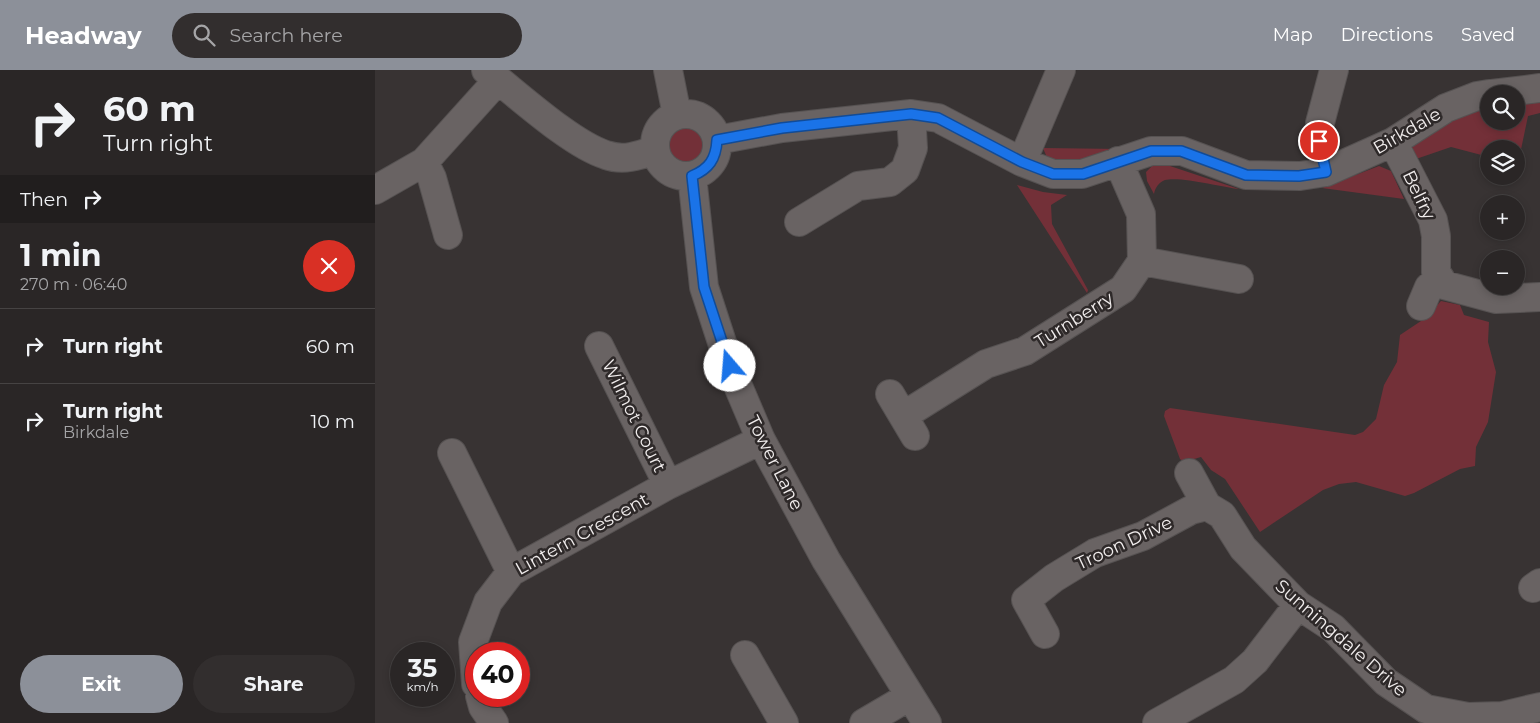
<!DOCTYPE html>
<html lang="en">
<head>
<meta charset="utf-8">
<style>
	body { margin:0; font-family:Montserrat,sans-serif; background:#322e2e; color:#f1f3f6; height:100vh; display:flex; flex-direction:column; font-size:19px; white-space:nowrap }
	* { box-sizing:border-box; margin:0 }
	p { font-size:16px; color:#a5a5a7 }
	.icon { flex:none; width:28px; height:28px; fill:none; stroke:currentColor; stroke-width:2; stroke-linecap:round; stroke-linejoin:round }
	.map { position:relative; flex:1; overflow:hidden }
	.side { display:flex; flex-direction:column; background:#2a2626; width:375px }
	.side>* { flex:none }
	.banner { background:#2a2626; color:#f1f3f6; overflow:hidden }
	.buttons { position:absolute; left:1105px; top:15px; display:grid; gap:10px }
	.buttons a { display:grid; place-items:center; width:45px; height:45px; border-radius:50%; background:#2a2626; box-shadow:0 2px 8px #0003,0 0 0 1px #464343; font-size:25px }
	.speed { position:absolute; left:15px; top:572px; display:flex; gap:10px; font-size:25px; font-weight:700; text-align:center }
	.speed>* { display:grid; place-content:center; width:65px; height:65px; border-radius:50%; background:#2a2626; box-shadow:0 2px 8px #0003,0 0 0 1px #464343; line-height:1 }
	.speed small { font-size:12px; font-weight:400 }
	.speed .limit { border:8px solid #d22; background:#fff; color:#111 }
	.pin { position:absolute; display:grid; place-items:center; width:42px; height:42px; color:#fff; margin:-21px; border:2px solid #fff; border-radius:50%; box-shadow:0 1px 5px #0007 }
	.me { position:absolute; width:55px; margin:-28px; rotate:342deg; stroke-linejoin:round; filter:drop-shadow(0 0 4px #0008) }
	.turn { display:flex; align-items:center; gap:18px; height:105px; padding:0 20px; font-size:22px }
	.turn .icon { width:65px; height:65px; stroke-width:2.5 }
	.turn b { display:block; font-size:35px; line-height:42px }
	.then { display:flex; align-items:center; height:48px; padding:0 20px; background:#0003; gap:10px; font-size:19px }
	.round { display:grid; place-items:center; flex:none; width:52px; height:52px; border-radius:26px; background:#322e2e }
	.head { display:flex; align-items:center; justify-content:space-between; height:85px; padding:0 20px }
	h1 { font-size:30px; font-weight:700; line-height:38px }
	.primary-button { display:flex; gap:10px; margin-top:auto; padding:10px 20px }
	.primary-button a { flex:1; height:58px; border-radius:30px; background:#8c9099; color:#fff; font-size:20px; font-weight:700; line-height:58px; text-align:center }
	.primary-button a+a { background:#322e2e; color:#f1f3f6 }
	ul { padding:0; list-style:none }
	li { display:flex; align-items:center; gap:15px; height:75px; padding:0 20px; border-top:1px solid #464343 }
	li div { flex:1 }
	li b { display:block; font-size:19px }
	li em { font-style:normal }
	header { display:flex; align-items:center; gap:30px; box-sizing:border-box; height:70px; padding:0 25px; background:#8c9099; color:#fff }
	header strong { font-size:24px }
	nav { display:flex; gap:28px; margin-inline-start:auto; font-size:18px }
	.search { width:350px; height:45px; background:#322e2e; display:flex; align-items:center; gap:12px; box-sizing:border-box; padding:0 18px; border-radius:28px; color:#a5a5a7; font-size:19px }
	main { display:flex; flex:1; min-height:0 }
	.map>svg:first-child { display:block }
	.green { fill:#733038 }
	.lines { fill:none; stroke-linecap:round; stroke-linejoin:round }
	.minor-casing { stroke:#565252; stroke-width:30 }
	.minor { stroke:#696363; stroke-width:28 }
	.route-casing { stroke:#114b97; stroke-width:12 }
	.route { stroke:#1a73e8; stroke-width:9 }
	.labels { text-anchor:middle; stroke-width:5; stroke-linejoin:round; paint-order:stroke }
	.street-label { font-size:18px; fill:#f1eded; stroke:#2e2929 }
</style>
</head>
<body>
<header>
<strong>Headway</strong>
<div class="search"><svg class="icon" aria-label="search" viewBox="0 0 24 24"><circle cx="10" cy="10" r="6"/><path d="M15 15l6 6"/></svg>Search here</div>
<nav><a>Map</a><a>Directions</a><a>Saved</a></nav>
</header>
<main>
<section class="side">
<div class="banner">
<div class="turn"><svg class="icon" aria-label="right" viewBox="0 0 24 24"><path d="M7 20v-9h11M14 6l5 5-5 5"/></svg><div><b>60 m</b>Turn right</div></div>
<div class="then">Then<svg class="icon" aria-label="right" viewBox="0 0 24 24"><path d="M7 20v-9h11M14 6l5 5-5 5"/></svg></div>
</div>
<div class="head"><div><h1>1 min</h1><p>270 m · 06:40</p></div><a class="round" style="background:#d93025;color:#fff"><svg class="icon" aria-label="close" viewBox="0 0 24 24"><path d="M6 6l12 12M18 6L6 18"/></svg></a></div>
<ul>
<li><svg class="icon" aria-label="right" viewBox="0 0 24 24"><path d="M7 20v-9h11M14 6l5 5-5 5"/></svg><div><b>Turn right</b></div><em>60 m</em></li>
<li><svg class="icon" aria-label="right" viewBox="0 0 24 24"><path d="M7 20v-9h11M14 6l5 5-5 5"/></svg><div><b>Turn right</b><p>Birkdale</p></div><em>10 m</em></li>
</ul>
<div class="primary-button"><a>Exit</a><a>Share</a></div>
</section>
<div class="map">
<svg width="1165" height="653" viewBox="0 0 1165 653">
	<rect width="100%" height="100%" fill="#383333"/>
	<path class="green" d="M1165,30V43L1153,46L1143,94L1141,79H1114V87L1076,77L1041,89L1035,79L1043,65L1114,34V51H1141V31Z
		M292 76a18 18 0 1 1 36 0a18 18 0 1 1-36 0Z
		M668,78L746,79L707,93L673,90Z
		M792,95L864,119C847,117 805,106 790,110C784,112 780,118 779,124L772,111L771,102L777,96Z
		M1004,96L1016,101L1029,129L947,118Z
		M642,115L668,122L692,125L676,135L677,154L713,220L712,223Z
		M1066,231L1085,235L1089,245L1114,252L1113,272L1121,302L1113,352L1101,377L1100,396L1085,399L1039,423L1030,426L981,412L964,414L948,420L885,462L850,409L836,400L826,387L809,392L805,389L789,346L790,341L795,338L980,365L988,362L1001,349L1009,315L1022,292L1025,265L1049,249Z"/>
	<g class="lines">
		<defs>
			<path id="minor" d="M111,0C142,24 196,74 231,85C248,91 263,86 280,80
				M293,0L302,45
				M1117,24L1165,18
				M280 75a31 31 0 1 1 62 0a31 31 0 1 1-62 0Z
				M342,70L407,58L536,44L563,48L647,92L678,104H707L776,81H807L871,105L925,106L951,102L1018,72L1071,38L1102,26L1114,24
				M1018,72L1058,150L1061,166V203L1069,215L1121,229L1165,227
				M49,92L57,108L73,165
				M647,92L686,0
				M951,102L944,71L945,53L959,0
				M317,106L329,217L355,297L386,370L451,490L552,653
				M0,120L49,92L123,10
				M424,152L483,116L515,112L530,100L538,78L536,44
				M767,191L864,209
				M1046,236L1054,217L1065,208
				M224,276L293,415
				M515,324L540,366
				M528,346L611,294L650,281L748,219L767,191L766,144L743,91
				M77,383L136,502
				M814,403L832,436L847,445L868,478L923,535L958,558L1011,612L1051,639L1093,647L1127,646L1165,637
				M1158,518L1165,513
				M670,564L651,530L679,508L720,483L768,466L816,440L832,436
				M370,585L409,653
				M101,614L98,572L113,532L136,502L293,415L386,370
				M105,626L108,637L119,653
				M489,653L535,626
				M782,653L859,610L880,591L923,535"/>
		</defs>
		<use href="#minor" class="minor-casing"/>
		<use href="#minor" class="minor"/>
	</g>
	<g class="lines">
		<defs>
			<path id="route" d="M355,296L329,217L317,106C334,99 341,89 342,70L407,58L536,44L563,48L647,92L678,104H708L776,81H806L871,105L924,106L951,102L944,71"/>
		</defs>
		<use href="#route" class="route-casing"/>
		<use href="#route" class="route"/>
	</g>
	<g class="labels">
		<g class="street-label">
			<text transform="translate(1032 61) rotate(-30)" y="6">Birkdale</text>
			<text transform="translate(1044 125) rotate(64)" y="6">Belfry</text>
			<text transform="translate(699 250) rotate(-32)" y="6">Turnberry</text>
			<text transform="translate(259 346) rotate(64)" y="6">Wilmot Court</text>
			<text transform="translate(400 393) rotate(63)" y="6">Tower Lane</text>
			<text transform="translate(207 464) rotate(-29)" y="6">Lintern Crescent</text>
			<text transform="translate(749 473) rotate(-25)" y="6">Troon Drive</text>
			<text transform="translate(966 568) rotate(41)" y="6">Sunningdale Drive</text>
		</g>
	</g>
</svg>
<div class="buttons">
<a><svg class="icon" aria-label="search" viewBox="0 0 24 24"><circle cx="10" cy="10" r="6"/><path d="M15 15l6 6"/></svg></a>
<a><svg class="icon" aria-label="layers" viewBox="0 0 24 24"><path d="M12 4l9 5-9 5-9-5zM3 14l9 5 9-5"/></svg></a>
<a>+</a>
<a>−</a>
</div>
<div class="speed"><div>35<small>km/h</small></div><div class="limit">40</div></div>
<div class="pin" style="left:944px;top:71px;background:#d93025"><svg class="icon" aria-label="arrive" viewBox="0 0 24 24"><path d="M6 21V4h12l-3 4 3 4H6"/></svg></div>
<svg class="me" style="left:355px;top:296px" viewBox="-20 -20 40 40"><circle r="19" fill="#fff"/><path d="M0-13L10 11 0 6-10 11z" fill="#1a73e8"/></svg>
</div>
</main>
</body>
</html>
